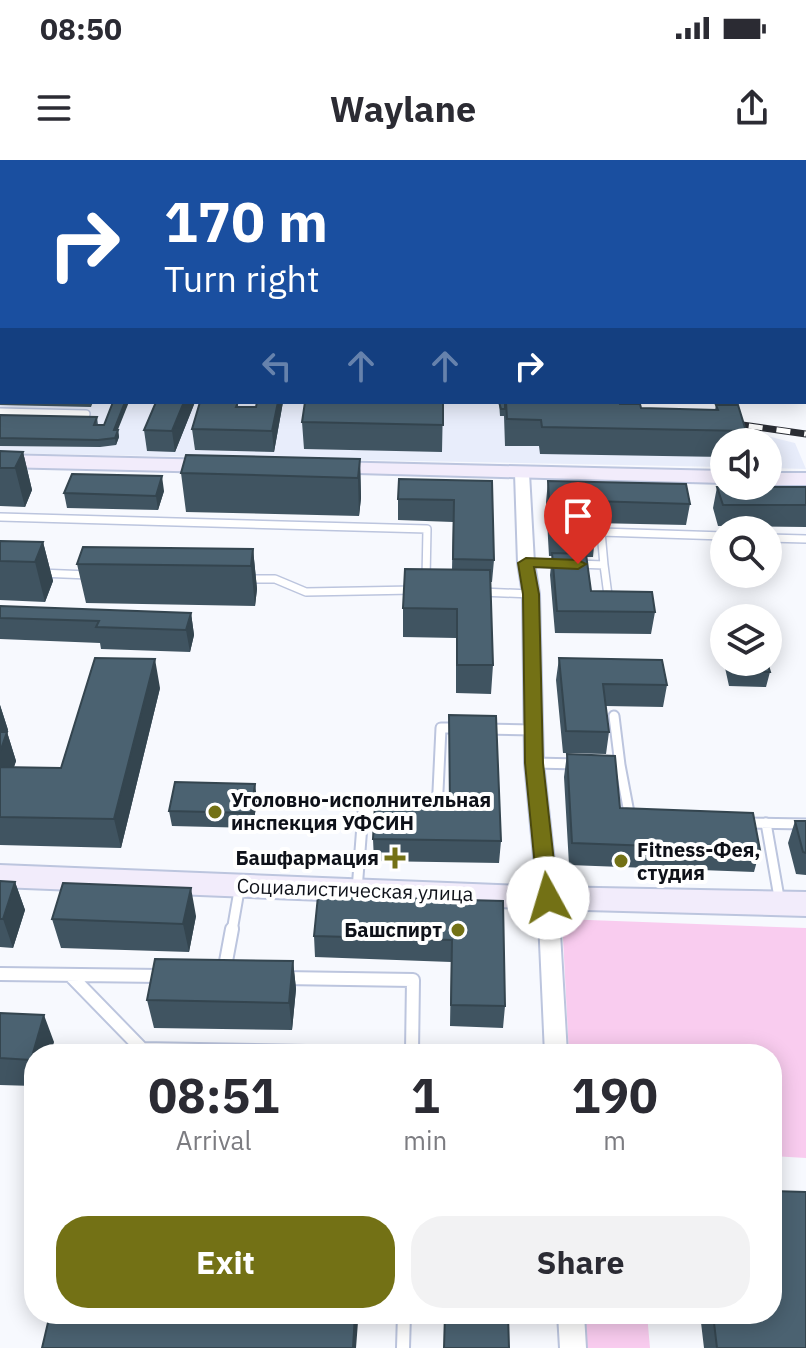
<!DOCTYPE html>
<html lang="en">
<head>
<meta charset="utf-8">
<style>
	body { margin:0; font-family:"IBM Plex Sans",sans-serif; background:#f2f2f3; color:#2b2b33; height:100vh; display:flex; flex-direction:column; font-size:30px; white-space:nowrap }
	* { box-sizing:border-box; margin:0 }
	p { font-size:26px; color:#7c7c81 }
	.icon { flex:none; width:44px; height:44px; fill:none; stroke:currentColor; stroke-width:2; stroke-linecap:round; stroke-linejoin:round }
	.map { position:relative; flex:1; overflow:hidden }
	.sheet { position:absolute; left:24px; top:884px; width:758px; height:280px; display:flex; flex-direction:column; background:#fff; border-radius:32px; box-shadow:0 4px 20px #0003 }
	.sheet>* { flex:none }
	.guide { position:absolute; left:0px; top:0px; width:806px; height:244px; box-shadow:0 4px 20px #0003; background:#1a4fa0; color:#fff; overflow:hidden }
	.controls { position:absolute; left:710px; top:268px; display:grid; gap:16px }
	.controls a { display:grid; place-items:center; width:72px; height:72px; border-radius:50%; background:#fff; box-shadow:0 4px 20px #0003; font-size:40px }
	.pin { position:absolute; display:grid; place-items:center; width:68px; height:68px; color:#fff; margin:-82px -34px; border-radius:50% 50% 50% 0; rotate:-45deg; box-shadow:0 0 8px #0007 }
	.pin .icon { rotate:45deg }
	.me { position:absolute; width:88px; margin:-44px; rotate:354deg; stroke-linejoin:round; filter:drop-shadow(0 0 6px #0008) }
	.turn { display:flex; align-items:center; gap:28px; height:168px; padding:0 32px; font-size:36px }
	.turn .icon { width:104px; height:104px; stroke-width:2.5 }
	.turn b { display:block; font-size:56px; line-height:68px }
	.lanes { display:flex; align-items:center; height:76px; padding:0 32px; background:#0003; justify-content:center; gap:40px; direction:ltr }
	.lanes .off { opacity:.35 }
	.eta { display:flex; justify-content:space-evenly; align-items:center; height:136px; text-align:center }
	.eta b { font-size:48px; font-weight:700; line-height:56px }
	.primary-button { display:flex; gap:16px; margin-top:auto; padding:16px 32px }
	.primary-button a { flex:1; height:92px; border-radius:32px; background:#737115; color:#fff; font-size:32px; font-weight:700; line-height:92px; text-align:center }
	.primary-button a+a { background:#f2f2f3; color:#2b2b33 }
	.status { display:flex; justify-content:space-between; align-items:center; height:56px; padding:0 40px; background:#fff; direction:ltr }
	.status svg { height:22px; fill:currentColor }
	header { display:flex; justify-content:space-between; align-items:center; height:104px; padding:0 32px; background:#fff; font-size:36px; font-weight:700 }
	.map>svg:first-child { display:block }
	.built { fill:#e8edfb }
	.green { fill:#f9ccef }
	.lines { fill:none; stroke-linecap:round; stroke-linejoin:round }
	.lane-far3-casing { stroke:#bcc5de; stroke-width:7 }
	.lane-far2-casing { stroke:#bcc5de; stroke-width:10 }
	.lane-far1-casing { stroke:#bcc5de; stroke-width:13 }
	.lane-casing { stroke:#bcc5de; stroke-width:16 }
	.street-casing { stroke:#bcc5de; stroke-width:4 }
	.secondary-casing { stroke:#bcc5de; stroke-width:4 }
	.lane-far3 { stroke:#fff; stroke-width:5 }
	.lane-far2 { stroke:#fff; stroke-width:7 }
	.lane-far1 { stroke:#fff; stroke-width:9 }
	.lane { stroke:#fff; stroke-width:12 }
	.street { fill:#fff; fill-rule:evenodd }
	.secondary { fill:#f2ecfb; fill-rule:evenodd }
	.rail-far1-casing { stroke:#2a2d34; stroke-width:6 }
	.rail-casing { stroke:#2a2d34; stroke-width:7 }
	.rail-far1 { stroke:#fff; stroke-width:4; stroke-dasharray:11; stroke-linecap:butt }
	.rail { stroke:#fff; stroke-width:5; stroke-dasharray:14; stroke-linecap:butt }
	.wall { fill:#405461 }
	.shaded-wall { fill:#34454f }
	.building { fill:#4b6271; stroke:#34454f; stroke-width:2 }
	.route { fill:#737115; stroke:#4b490e; stroke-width:2 }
	.poi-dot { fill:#737115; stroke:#fff; stroke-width:3 }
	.labels { text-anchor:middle; stroke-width:8; stroke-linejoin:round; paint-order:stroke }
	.poi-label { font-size:20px; font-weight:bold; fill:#0e1119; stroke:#fff; text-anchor:start }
	.street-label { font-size:20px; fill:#0e1119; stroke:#fff }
</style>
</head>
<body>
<div class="status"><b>08:50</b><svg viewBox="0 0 49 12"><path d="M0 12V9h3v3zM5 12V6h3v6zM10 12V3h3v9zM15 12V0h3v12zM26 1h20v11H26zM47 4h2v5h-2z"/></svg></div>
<header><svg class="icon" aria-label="menu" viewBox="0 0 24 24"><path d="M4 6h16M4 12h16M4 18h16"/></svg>Waylane<svg class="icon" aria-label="share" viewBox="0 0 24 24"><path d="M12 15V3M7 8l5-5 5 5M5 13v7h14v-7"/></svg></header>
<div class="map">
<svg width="806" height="1188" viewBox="0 0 806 1188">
	<rect width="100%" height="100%" fill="#f7f9fe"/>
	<path class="built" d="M0,183L2,242H532L743,270L795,283L806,309L768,308V282H724V307L0,293Z"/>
	<path class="green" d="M562,759L806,768V998L772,996V894H569Z
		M583,1154H647L650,1188H585Z"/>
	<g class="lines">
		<defs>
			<path id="lane-far3" d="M50,0L55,2
				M291,0L295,2
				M241,2L250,0"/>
			<path id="lane-far2" d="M0,252L86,254
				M0,357L427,369L426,419
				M768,378L806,379
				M526,403L562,404
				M577,404L604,405L609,443
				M604,405L601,372L724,376
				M39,413L89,415
				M247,419H275L306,432L414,430
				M481,432L531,434"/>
			<path id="lane-far1" d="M614,556L620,605
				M484,569L533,570
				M534,603L579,604
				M605,605H620L630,658
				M433,652H437L441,568H457
				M743,663L806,664
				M766,663L780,743
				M357,730L363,652H386
				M232,771L240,725"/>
			<path id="lane" d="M224,812L232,769
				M0,814L161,816
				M70,815L142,889L412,894
				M283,818L413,820L412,892L443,894
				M403,1188L404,1154"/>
			<path id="street" d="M522,309L529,313L534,403L539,434L543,603L558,738L567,894H545L538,738L525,603L523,434L518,403L515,313Z
				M558,1154H584L586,1188H560Z"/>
			<path id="secondary" d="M0,295L217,300L227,306L217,312L0,307Z
				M328,302L724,311V323L321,312L318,308L321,304Z
				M768,313H806V325H768Z
				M0,705L548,727L806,732V756L548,749L0,727Z"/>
		</defs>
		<use href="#lane-far3" class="lane-far3-casing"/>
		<use href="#lane-far2" class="lane-far2-casing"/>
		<use href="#lane-far1" class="lane-far1-casing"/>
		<use href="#lane" class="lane-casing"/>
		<use href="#street" class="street-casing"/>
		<use href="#secondary" class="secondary-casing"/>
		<use href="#lane-far3" class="lane-far3"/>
		<use href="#lane-far2" class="lane-far2"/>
		<use href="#lane-far1" class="lane-far1"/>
		<use href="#lane" class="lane"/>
		<use href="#street" class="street"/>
		<use href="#secondary" class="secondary"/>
		<defs>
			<path id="rail-far1" d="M414,2L423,0"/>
			<path id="rail" d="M721,262L806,274"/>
		</defs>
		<use href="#rail-far1" class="rail-far1-casing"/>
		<use href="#rail" class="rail-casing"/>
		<use href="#rail-far1" class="rail-far1"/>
		<use href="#rail" class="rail"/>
	</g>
	<path class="wall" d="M642,0H806V73H804V2H643Z
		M0,170H2V242H93L91,247L0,245Z
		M195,242L175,292L147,291L144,270Z
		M238,242V247H256L283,242L274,292L195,290L192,269Z
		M443,242L442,292L304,289L302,262Z
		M499,242H620V244L641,248L715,250L716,245L746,271L743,282H724V297L540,294L539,286H505L504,256H500Z
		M0,255L97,257L98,265H104L118,270L119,277L116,285L100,287L0,286Z
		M0,291L23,292L32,330L25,347L0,346Z
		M360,299L361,338L359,356L186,352L181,313Z
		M492,321L494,400L492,422H490L493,505L491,534L456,533V478L403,477V448L452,410L453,362L398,360V339Z
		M548,321L690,344L686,365L594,363L595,376L593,397H586L591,431L655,452L651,474L555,473L550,415L552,396H549L546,342Z
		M717,327H806V367L718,366L713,348Z
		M164,331L158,350L67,348L64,333Z
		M0,381L43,382L53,421L45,442L0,440Z
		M253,389L257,429L255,446L86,443L77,404Z
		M0,446L191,453L194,475L190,492L101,489L100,483L0,479Z
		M722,461H724V502H767L770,512L766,527L729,526L718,476Z
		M559,498L667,525L663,547L606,546L609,572L606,594L563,593L556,520Z
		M160,528L121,688L0,685V545L8,570L7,572L16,601L14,607L61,608Z
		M449,555L501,681L499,703L374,701L373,679L449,645Z
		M567,594L620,648L760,690L754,712L569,705L564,617Z
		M257,639L253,668L172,666L169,651Z
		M795,661H806V715L796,714L788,683Z
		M0,721L15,722L25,750L13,788L0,787Z
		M503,741L505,846L503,868L450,866L451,802L315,797L314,776Z
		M196,756L189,792L61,788L52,759Z
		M293,801L296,829L292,870L154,868L147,840Z
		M0,853L54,882L34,894V926L0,925Z
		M700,1154H772L806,1188H704Z"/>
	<path class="shaded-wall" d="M2,186V214L0,212V189Z
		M125,242H129L115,277L114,270Z
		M184,242H195L175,292L172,271Z
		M278,242H283L274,292L272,271Z
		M118,270L119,277L116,285L115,278Z
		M23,292L32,330L25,347L15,308Z
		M360,299L361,338L359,356L358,318Z
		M162,316L164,331L158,350L156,336Z
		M43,382L53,421L45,442L35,402Z
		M253,389L257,429L255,446L251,406Z
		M191,453L194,475L190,492L186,470Z
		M155,499L160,528L121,688L114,659Z
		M0,545L8,570L0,591Z
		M7,572L16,601L4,635L0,623V592Z
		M255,624L257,639L253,668L251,653Z
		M15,722L25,750L13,788L3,759Z
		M191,728L196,756L189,792L183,764Z
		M293,801L296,829L292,870L289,843Z
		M44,855L54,882L51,894H34V906L31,900Z
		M355,1154H358V1162L356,1188H353Z"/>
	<path class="building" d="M365,0H412L415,2H356Z
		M702,0H792L793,2H702Z
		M804,7H806V49H804Z
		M0,170H2V186L0,189Z
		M0,200H2V219H0Z
		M113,242H125L114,270H118L115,278L98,280L0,278V255L97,257L94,265H104Z
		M156,242H184L172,271L144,270Z
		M200,242H238L236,247H256L257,242H278L272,271L192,269Z
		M305,242H443V265L302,262Z
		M499,242H505V249H501Z
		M506,242H620V244H640L641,248L718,250L716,245H738L746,271L542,267L541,260L507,259Z
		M0,291L23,292L15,308H0Z
		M186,295L360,299L358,318L181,313Z
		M72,314L162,316L156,336L64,333Z
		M399,319L492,321L494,400L453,399L454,340L398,339Z
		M548,321L686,324L690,344L592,341L595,376L551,375Z
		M717,327H806V345H723Z
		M0,381L43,382L35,402L0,401Z
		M83,387L253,389L251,406L77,404Z
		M552,393L586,394L591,431L652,432L655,452L557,451Z
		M405,409L490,410L493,505H457V449L403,448Z
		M0,446L191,453L186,470L96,467L99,461L0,458Z
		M95,498L155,499L114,659L0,657V607L61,608Z
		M559,498L662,500L667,525L603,524L609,572L566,571Z
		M731,502H767L770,512L733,511Z
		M449,555L496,556L501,681L373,679L375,644L450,645Z
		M0,572H7L0,592Z
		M567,594L615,596L620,648L753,653L760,690L572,683Z
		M175,622L255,624L251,653L169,651Z
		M795,661H806V693L803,692Z
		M0,721L15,722L3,759H0Z
		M63,723L191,728L183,764L52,759Z
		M318,736L503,741L505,846L451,845L452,780L314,776Z
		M155,799L293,801L289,843L147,840Z
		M0,853L44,855L31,900L0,898Z
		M772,1031L806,1032V1188H717L713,1154H772Z
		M50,1154H355L353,1188H42Z
		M445,1154H508L509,1188H444Z"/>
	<path class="route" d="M526,398L578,400L586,404L578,409L534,407L539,434L543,603L558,738L555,743H541L538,738L525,603L523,434L518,403Z"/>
	<g class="poi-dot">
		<circle cx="215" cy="652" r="8"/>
		<path d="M391 686h8v8h8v8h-8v8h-8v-8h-8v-8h8z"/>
		<circle cx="621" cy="701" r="8"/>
		<circle cx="458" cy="770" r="8"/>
	</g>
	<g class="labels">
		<g class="poi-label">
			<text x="231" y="647">Уголовно-исполнительная<tspan x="231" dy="23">инспекция УФСИН</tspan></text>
			<text x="637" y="697">Fitness-Фея,<tspan x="637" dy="23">студия</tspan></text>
			<text x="379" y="705" text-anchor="end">Башфармация</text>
			<text x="442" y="777" text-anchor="end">Башспирт</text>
		</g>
		<g class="street-label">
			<text transform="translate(355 730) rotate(2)" y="7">Социалистическая улица</text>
		</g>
	</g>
</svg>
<div class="controls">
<a><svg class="icon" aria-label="sound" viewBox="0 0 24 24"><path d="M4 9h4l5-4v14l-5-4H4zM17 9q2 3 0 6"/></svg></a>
<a><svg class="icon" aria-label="search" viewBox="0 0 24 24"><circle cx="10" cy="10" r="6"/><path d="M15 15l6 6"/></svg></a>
<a><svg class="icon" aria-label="layers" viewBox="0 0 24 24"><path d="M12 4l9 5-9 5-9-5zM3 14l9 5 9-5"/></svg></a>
</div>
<div class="pin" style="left:578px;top:404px;background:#d93025"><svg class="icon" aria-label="arrive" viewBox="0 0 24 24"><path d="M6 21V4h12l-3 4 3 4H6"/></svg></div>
<svg class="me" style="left:548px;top:738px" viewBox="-20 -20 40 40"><circle r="19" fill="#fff"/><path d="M0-13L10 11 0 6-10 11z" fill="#737115"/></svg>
<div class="guide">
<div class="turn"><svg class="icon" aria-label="right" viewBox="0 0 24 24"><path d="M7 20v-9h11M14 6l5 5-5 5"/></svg><div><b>170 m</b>Turn right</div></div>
<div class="lanes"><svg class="icon off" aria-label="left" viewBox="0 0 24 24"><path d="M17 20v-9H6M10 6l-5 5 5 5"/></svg><svg class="icon off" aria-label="ahead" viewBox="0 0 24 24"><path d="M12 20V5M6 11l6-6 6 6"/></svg><svg class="icon off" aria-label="ahead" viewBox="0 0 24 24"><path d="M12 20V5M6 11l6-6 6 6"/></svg><svg class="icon" aria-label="right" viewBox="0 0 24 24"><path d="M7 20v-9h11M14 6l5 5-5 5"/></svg></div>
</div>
<section class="sheet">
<div class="eta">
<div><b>08:51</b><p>Arrival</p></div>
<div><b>1</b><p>min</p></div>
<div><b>190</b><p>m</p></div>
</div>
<div class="primary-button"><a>Exit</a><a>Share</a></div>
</section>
</div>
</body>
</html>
